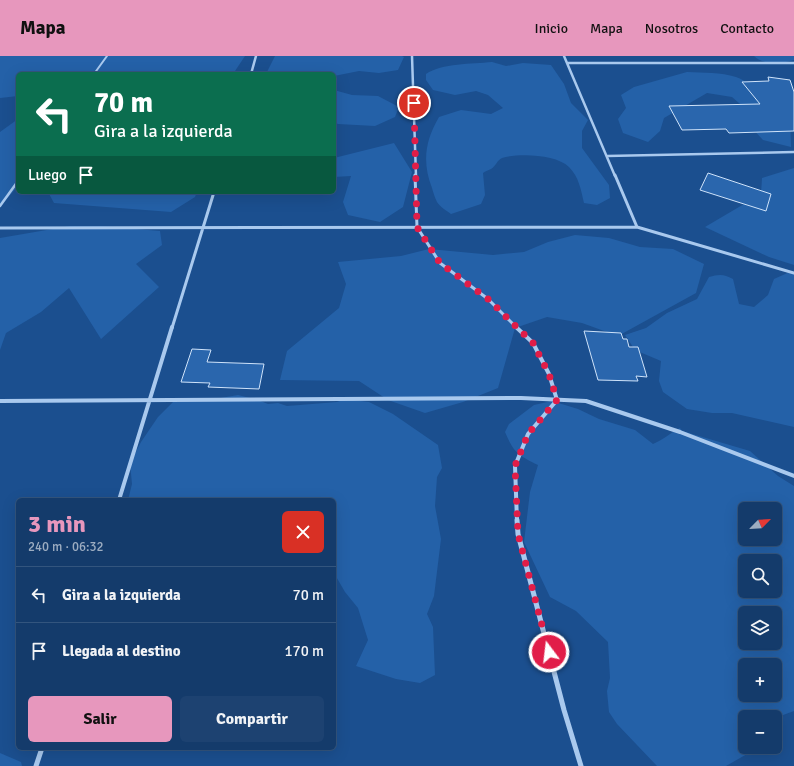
<!DOCTYPE html>
<html lang="es">
<head>
<meta charset="utf-8">
<style>
	body { margin:0; font-family:Signika,sans-serif; background:#1d4271; color:#f1f3f6; height:100vh; display:flex; flex-direction:column; font-size:15px; white-space:nowrap }
	* { box-sizing:border-box; margin:0 }
	p { font-size:13px; color:#9dadc1 }
	.icon { flex:none; width:22px; height:22px; fill:none; stroke:currentColor; stroke-width:2; stroke-linecap:round; stroke-linejoin:round }
	.map { position:relative; flex:1; overflow:hidden }
	.side { position:absolute; left:16px; top:442px; width:320px; height:252px; display:flex; flex-direction:column; background:#143b6b; border-radius:6px; box-shadow:0 4px 16px #0002,0 0 0 1px #33557e }
	.side>* { flex:none }
	.hud { position:absolute; left:16px; top:16px; width:320px; height:122px; border-radius:6px; box-shadow:0 4px 16px #0002,0 0 0 1px #33557e; background:#0b6e4f; color:#fff; overflow:hidden }
	.needle { width:26px; rotate:66deg }
	.buttons { position:absolute; left:738px; top:446px; display:grid; gap:8px }
	.buttons a { display:grid; place-items:center; width:44px; height:44px; border-radius:6px; background:#143b6b; box-shadow:0 4px 16px #0002,0 0 0 1px #33557e; font-size:20px }
	.pin { position:absolute; display:grid; place-items:center; width:34px; height:34px; color:#fff; margin:-17px; border:2px solid #fff; border-radius:50%; box-shadow:0 1px 4px #0007 }
	.me { position:absolute; width:44px; margin:-22px; rotate:345deg; stroke-linejoin:round; filter:drop-shadow(0 0 3px #0008) }
	.turn { display:flex; align-items:center; gap:14px; height:84px; padding:0 12px; font-size:18px }
	.turn .icon { width:52px; height:52px; stroke-width:2.5 }
	.turn b { display:block; font-size:28px; line-height:34px }
	.then { display:flex; align-items:center; height:38px; padding:0 12px; background:#0003; gap:8px; font-size:15px }
	.round { display:grid; place-items:center; flex:none; width:42px; height:42px; border-radius:6px; background:#1d4271 }
	.headline { display:flex; align-items:center; justify-content:space-between; height:68px; padding:0 12px }
	h1 { font-size:24px; font-weight:700; line-height:30px; color:#e797bd }
	.primary-button { display:flex; gap:8px; margin-top:auto; padding:8px 12px }
	.primary-button a { flex:1; height:46px; border-radius:6px; background:#e797bd; color:#111; font-size:16px; font-weight:700; line-height:46px; text-align:center }
	.primary-button a+a { background:#1d4271; color:#f1f3f6 }
	ul { padding:0; list-style:none }
	li { display:flex; align-items:center; gap:12px; height:56px; padding:0 12px; border-top:1px solid #33557e }
	li div { flex:1 }
	li b { display:block; font-size:15px }
	li em { font-style:normal }
	header { display:flex; align-items:center; gap:24px; box-sizing:border-box; height:56px; padding:0 20px; background:#e797bd; color:#111 }
	header strong { font-size:19px }
	nav { display:flex; gap:22px; margin-inline-start:auto; font-size:14px }
	.map>svg:first-child { display:block }
	.green { fill:#2461a8; fill-rule:evenodd }
	.building { fill:#2a66ad; stroke:#cfe3fa }
	.lines { fill:none; stroke-linecap:round; stroke-linejoin:round }
	.lane-far1 { stroke:#a9c9ee; stroke-width:2 }
	.lane { stroke:#a9c9ee; stroke-width:2.5 }
	.street-far3 { stroke:#a9c9ee; stroke-width:2.5 }
	.street-far2 { stroke:#a9c9ee; stroke-width:3 }
	.street-far1 { stroke:#a9c9ee; stroke-width:4 }
	.street { stroke:#a9c9ee; stroke-width:5 }
	.route { stroke:#e11d48; stroke-width:7; stroke-dasharray:0 12.6 }
</style>
</head>
<body>
<header>
<strong>Mapa</strong>
<nav><a>Inicio</a><a>Mapa</a><a>Nosotros</a><a>Contacto</a></nav>
</header>
<div class="map">
<svg width="794" height="710" viewBox="0 0 794 710">
	<rect width="100%" height="100%" fill="#1b4f8f"/>
	<path class="green" d="M0,0H245L233,18H18V40L0,42Z
		M275,0H402L404,1L398,14L379,17L359,15L334,20V18H266Z
		M754,0H794V4C781,8 765,10 754,0Z
		M492,6L506,10L523,7L551,9L564,28L571,47L588,64L582,75V92L609,129L610,142L597,149L584,147C581,134 579,121 569,111C556,98 518,97 502,102C497,104 496,110 491,113C489,114 485,115 483,117L485,139L481,148L451,158C447,155 440,151 437,146C435,142 433,136 432,132C422,106 425,85 439,61L461,54L491,58L503,52L488,39L476,35L455,39L433,34L426,24V18C442,7 472,8 492,6Z
		M687,16C703,17 721,16 736,21C757,29 773,48 790,63L791,91L763,84L750,70L747,54L732,41L707,37L664,62L660,75L648,86L623,77L618,63L626,52L621,39L634,31Z
		M334,34L352,39L378,40L399,51L395,61L375,70L338,68L334,66Z
		M18,63V130L5,145L0,148V76Z
		M394,87L412,116L403,151L380,166L348,159L343,146L351,120L334,121V102Z
		M794,112V209L769,201L705,171L761,138L762,122Z
		M48,136H197L195,141L171,156L54,147Z
		M70,170H101L160,175L162,189L136,208L159,231L101,283L69,232L41,256L6,277L0,294V182Z
		M575,179L609,182L640,191L673,193L704,208L696,237L618,280L582,267L547,261L515,272L498,332L463,346L425,357L388,344L359,325L280,324L287,295L339,252L346,228L338,206L401,200L429,193L493,199L524,196L548,186Z
		M792,215L794,217V371L732,357H712L687,353L663,336L659,325L661,305L635,294L625,279L646,272L667,257L697,243L709,221C719,218 724,218 733,223L739,248L754,251L768,239L774,223Z
		M238,339L258,344L268,348L278,347L287,350L337,346L345,343L369,346L393,358L438,389L442,412L437,421L435,450L441,483L434,540L427,558L433,571L435,619L420,627L396,623L356,610L368,584L358,552L345,536L334,517V444H128L132,428L130,407L141,386L158,361L173,346L215,343Z
		M552,345L578,353L599,363L635,374L653,388C663,384 670,377 680,372L682,375L750,395L778,420L794,430V655L775,662L745,661V691H754V694L726,710H657L617,668L609,656L607,635L610,622L608,586L576,555L550,541L524,486L530,436L538,409C518,399 514,397 505,376L509,368L534,349ZM745,453H775V483H745ZM745,505H775V535H745ZM745,557H775V587H745ZM745,609H775V639H745Z
		M0,697L21,706L22,710H0Z"/>
	<path class="building" d="M768,21L790,24L794,36V75L729,77L726,73L682,74L669,50L760,48L742,26L769,25Z
		M708,117L771,138L766,155L700,134Z
		M584,275L621,277L623,283H627L629,291H638L647,321L636,320L638,325L598,324Z
		M192,293L211,294L207,306L264,308L259,333L208,331L210,327L181,326Z"/>
	<g class="lines">
		<path class="lane-far1" d="M94,18L107,0"/>
		<path class="lane" d="M0,150L18,125"/>
		<path class="street-far3" d="M412,0L416,120
			M564,0L615,120
			M567,7H794
			M251,18L256,0
			M607,100L794,96"/>
		<path class="street-far2" d="M415,119L417,171L440,207L488,243L517,272
			M615,119L637,171
			M0,172L637,171L794,217
			M172,272L214,136"/>
		<path class="street-far1" d="M516,271L533,287L549,318L557,344L528,378L515,410L517,465
			M0,345L521,342L586,345L680,376L794,420
			M119,444L172,271"/>
		<path class="street" d="M517,464L518,478L564,654L581,710
			M36,710L42,692"/>
	</g>
	<g class="lines">
		<path class="route" d="M414,47L417,171L440,207L488,243L533,287L549,318L557,344L528,378L515,410L518,478L549,596"/>
	</g>
</svg>
<div class="buttons">
<a><svg class="needle" viewBox="-14 -14 28 28"><path d="M0-13l5 13h-10z" fill="#e53935"/><path d="M0 13l5-13h-10z" fill="#9dadc1"/></svg></a>
<a><svg class="icon" aria-label="search" viewBox="0 0 24 24"><circle cx="10" cy="10" r="6"/><path d="M15 15l6 6"/></svg></a>
<a><svg class="icon" aria-label="layers" viewBox="0 0 24 24"><path d="M12 4l9 5-9 5-9-5zM3 14l9 5 9-5"/></svg></a>
<a>+</a>
<a>−</a>
</div>
<div class="pin" style="left:414px;top:47px;background:#d93025"><svg class="icon" aria-label="arrive" viewBox="0 0 24 24"><path d="M6 21V4h12l-3 4 3 4H6"/></svg></div>
<svg class="me" style="left:549px;top:596px" viewBox="-20 -20 40 40"><circle r="17" fill="#e11d48" stroke="#fff" stroke-width="3"/><path d="M0-11L8 9 0 5-8 9z" fill="#fff"/></svg>
<div class="hud">
<div class="turn"><svg class="icon" aria-label="left" viewBox="0 0 24 24"><path d="M17 20v-9H6M10 6l-5 5 5 5"/></svg><div><b>70 m</b>Gira a la izquierda</div></div>
<div class="then">Luego<svg class="icon" aria-label="arrive" viewBox="0 0 24 24"><path d="M6 21V4h12l-3 4 3 4H6"/></svg></div>
</div>
<section class="side">
<div class="headline"><div><h1>3 min</h1><p>240 m · 06:32</p></div><a class="round" style="background:#d93025;color:#fff"><svg class="icon" aria-label="close" viewBox="0 0 24 24"><path d="M6 6l12 12M18 6L6 18"/></svg></a></div>
<ul>
<li><svg class="icon" aria-label="left" viewBox="0 0 24 24"><path d="M17 20v-9H6M10 6l-5 5 5 5"/></svg><div><b>Gira a la izquierda</b></div><em>70 m</em></li>
<li><svg class="icon" aria-label="arrive" viewBox="0 0 24 24"><path d="M6 21V4h12l-3 4 3 4H6"/></svg><div><b>Llegada al destino</b></div><em>170 m</em></li>
</ul>
<div class="primary-button"><a>Salir</a><a>Compartir</a></div>
</section>
</div>
</body>
</html>
